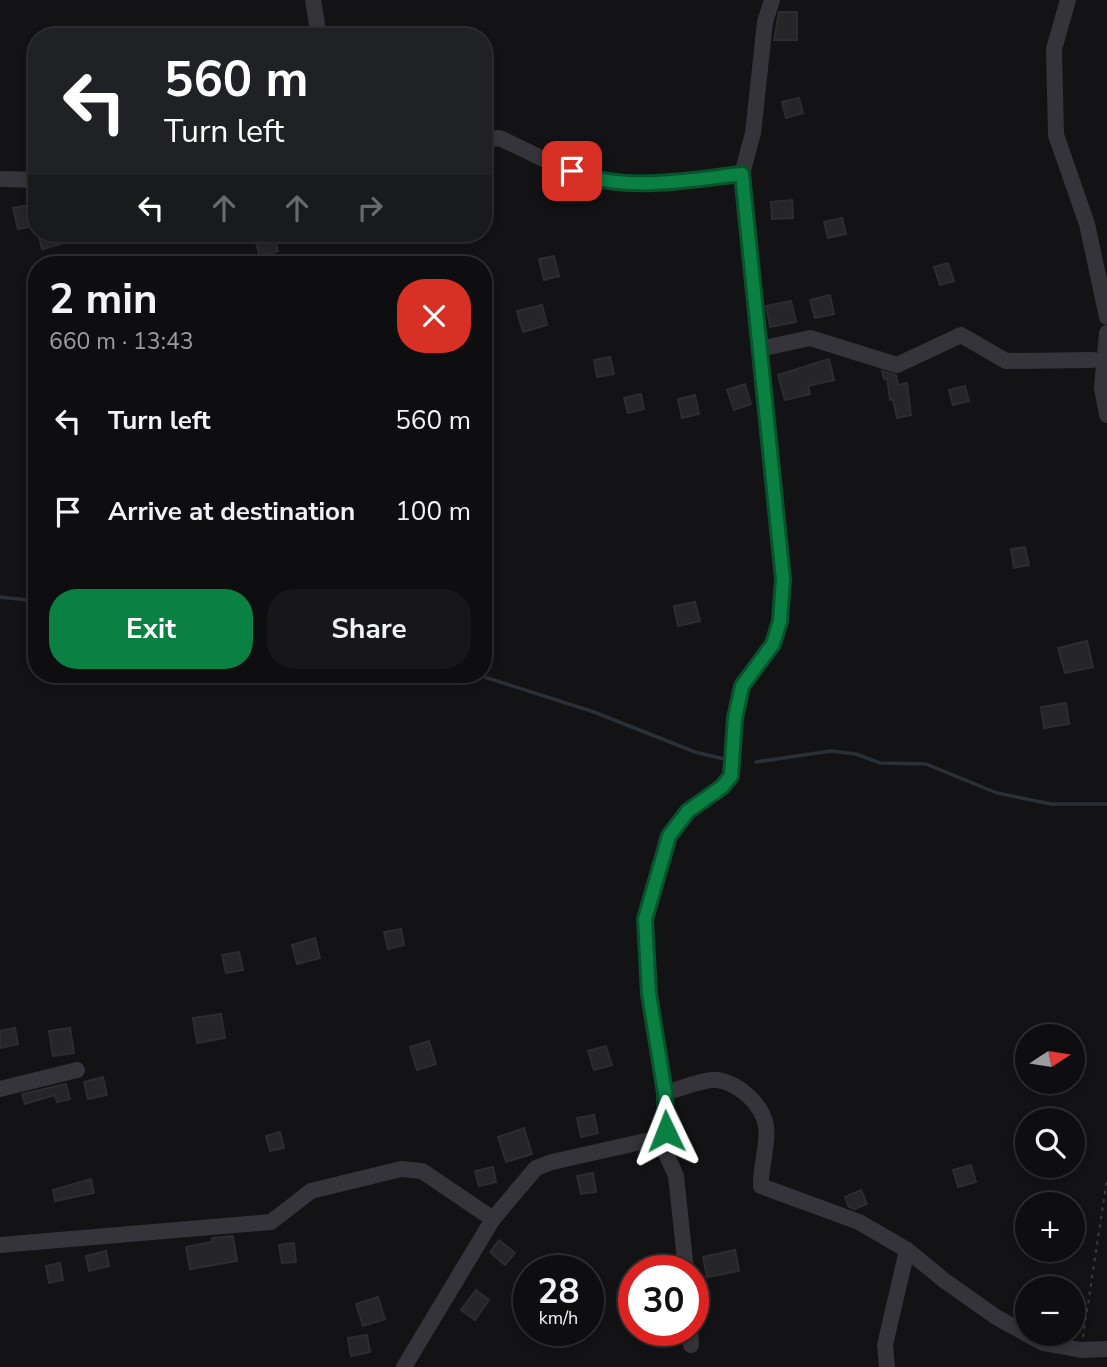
<!DOCTYPE html>
<html lang="en">
<head>
<meta charset="utf-8">
<style>
	body { margin:0; font-family:"Nunito Sans",sans-serif; background:#171719; color:#f1f3f6; height:100vh; display:flex; flex-direction:column; font-size:26px; white-space:nowrap }
	* { box-sizing:border-box; margin:0 }
	p { font-size:23px; color:#9b9c9f }
	.icon { flex:none; width:38px; height:38px; fill:none; stroke:currentColor; stroke-width:2; stroke-linecap:round; stroke-linejoin:round }
	.map { position:relative; flex:1; overflow:hidden }
	.drawer { position:absolute; left:28px; top:256px; width:464px; height:427px; display:flex; flex-direction:column; background:#0e0e10; border-radius:28px; box-shadow:0 4px 10px #0003,0 0 0 2px #2e2e30 }
	.drawer>* { flex:none }
	.guide { position:absolute; left:28px; top:28px; width:464px; height:214px; border-radius:28px; box-shadow:0 4px 10px #0003,0 0 0 2px #2e2e30; background:#202124; color:#fff; overflow:hidden }
	.needle { width:46px; rotate:78deg }
	.controls { position:absolute; left:1015px; top:1024px; display:grid; gap:14px }
	.controls a { display:grid; place-items:center; width:70px; height:70px; border-radius:50%; background:#0e0e10; box-shadow:0 4px 10px #0003,0 0 0 2px #2e2e30; font-size:35px }
	.speed { position:absolute; left:513px; top:1255px; display:flex; gap:14px; font-size:35px; font-weight:700; text-align:center }
	.speed>* { display:grid; place-content:center; width:91px; height:91px; border-radius:50%; background:#0e0e10; box-shadow:0 4px 10px #0003,0 0 0 2px #2e2e30; line-height:1 }
	.speed small { font-size:18px; font-weight:400 }
	.speed .limit { border:10px solid #d22; background:#fff; color:#111 }
	.pin { position:absolute; display:grid; place-items:center; width:60px; height:60px; color:#fff; margin:-30px; border-radius:14px; box-shadow:0 4px 10px #0006 }
	.me { position:absolute; width:77px; margin:-38px; rotate:358deg; stroke-linejoin:round; filter:drop-shadow(0 0 5px #0008) }
	.turn { display:flex; align-items:center; gap:24px; height:147px; padding:0 21px; font-size:32px }
	.turn .icon { width:91px; height:91px; stroke-width:2.5 }
	.turn b { display:block; font-size:49px; line-height:60px }
	.lanes { display:flex; align-items:center; height:66px; padding:0 21px; background:#0003; justify-content:center; gap:35px; direction:ltr }
	.lanes .off { opacity:.35 }
	.round { display:grid; place-items:center; flex:none; width:74px; height:74px; border-radius:28px; background:#171719 }
	.summary { display:flex; align-items:center; justify-content:space-between; height:119px; padding:0 21px }
	h1 { font-size:42px; font-weight:700; line-height:52px }
	.action { display:flex; gap:14px; margin-top:auto; padding:14px 21px }
	.action a { flex:1; height:80px; border-radius:28px; background:#0b8043; color:#fff; font-size:28px; font-weight:700; line-height:80px; text-align:center }
	.action a+a { background:#171719; color:#f1f3f6 }
	ul { padding:0; list-style:none }
	li { display:flex; align-items:center; gap:21px; height:91px; padding:0 21px }
	li div { flex:1 }
	li b { display:block; font-size:26px }
	li em { font-style:normal }
	.map>svg:first-child { display:block }
	.lines { fill:none; stroke-linecap:round; stroke-linejoin:round }
	.stream { stroke:#293038; stroke-width:3.5 }
	.building { fill:#262629; stroke:#2d2d31; stroke-width:2 }
	.path { stroke:#3a3b41; stroke-width:2; stroke-dasharray:3.5 5; stroke-linecap:butt }
	.minor { stroke:#34343a; stroke-width:16 }
	.route-casing { stroke:#07532c; stroke-width:18 }
	.route { stroke:#0b8043; stroke-width:12 }
</style>
</head>
<body>
<div class="map">
<svg width="1107" height="1367" viewBox="0 0 1107 1367">
	<rect width="100%" height="100%" fill="#131315"/>
	<g class="lines">
		<path class="stream" d="M0,597L37,601
			M475,674L594,712L695,752L724,759
			M756,762L831,751L856,754L880,763L926,764L997,793L1051,804H1107"/>
	</g>
	<path class="building" d="M779,12H797V40H774Z
		M799,98L803,113L786,118L782,102Z
		M792,200L793,218L772,219L771,202Z
		M30,205L35,226L18,229L13,208Z
		M842,218L846,234L828,238L824,222Z
		M38,233H58L61,244L42,249Z
		M274,235L278,251L260,257L255,240Z
		M554,256L559,276L544,280L539,259Z
		M948,263L954,281L940,285L934,267Z
		M830,295L834,314L815,318L810,300Z
		M791,301L796,322L770,327L766,306Z
		M542,305L547,325L523,332L517,311Z
		M610,357L614,374L597,377L594,360Z
		M829,359L834,380L808,386L810,394L785,400L778,375Z
		M882,371L896,375L898,385L907,383L911,415L897,418L893,399L890,400L887,378L884,379Z
		M745,384L751,404L734,410L727,390Z
		M965,386L969,401L953,405L949,390Z
		M641,394L644,409L628,413L624,398Z
		M695,395L699,414L682,418L678,399Z
		M1025,547L1029,565L1014,568L1011,549Z
		M695,602L700,621L678,626L674,606Z
		M1087,641L1093,667L1065,673L1058,648Z
		M1066,703L1069,724L1044,728L1041,707Z
		M401,929L404,945L388,949L384,932Z
		M315,938L320,958L297,964L292,945Z
		M239,952L243,970L226,973L222,955Z
		M221,1014L225,1038L197,1043L193,1018Z
		M15,1028L18,1044L0,1048V1031Z
		M70,1028L74,1053L53,1056L49,1031Z
		M429,1041L436,1064L417,1070L410,1047Z
		M606,1046L612,1065L594,1070L588,1051Z
		M103,1077L107,1095L88,1099L84,1082Z
		M66,1084L70,1099L57,1102L55,1095L25,1104L22,1094Z
		M594,1115L598,1133L581,1137L577,1118Z
		M524,1128L532,1154L506,1162L498,1137Z
		M280,1132L284,1148L270,1151L266,1136Z
		M971,1165L976,1182L958,1187L953,1170Z
		M493,1167L496,1182L479,1186L475,1171Z
		M593,1173L596,1192L581,1194L577,1176Z
		M91,1179L94,1193L55,1201L53,1190Z
		M861,1190L867,1204L855,1209L849,1207L845,1197Z
		M233,1236L237,1261L190,1269L186,1247L212,1242V1238Z
		M499,1240L515,1253L505,1265L490,1252Z
		M294,1243L296,1262L282,1263L279,1245Z
		M735,1250L739,1271L707,1277L703,1257Z
		M106,1251L109,1266L89,1271L86,1256Z
		M60,1263L63,1280L49,1283L46,1266Z
		M476,1290L489,1300L475,1320L461,1310Z
		M378,1297L385,1319L363,1326L356,1304Z
		M367,1335L370,1352L351,1356L348,1338Z"/>
	<g class="lines">
		<path class="path" d="M1083,1337L1107,1179"/>
		<path class="minor" d="M313,0L319,37
			M1068,0L1054,49L1056,135L1087,224L1107,317
			M483,140L499,138C528,150 556,168 587,177C632,192 696,179 742,174
			M0,179L37,180
			M1107,333L1102,388L1107,415
			M760,349L810,338L897,365L961,335L1006,361L1093,360
			M0,1089L77,1070
			M665,1093C677,1090 706,1078 718,1080C740,1084 762,1104 766,1126C769,1143 760,1167 761,1186L859,1222L907,1250L945,1281L996,1317L1043,1343L1081,1350L1107,1349
			M659,1138L676,1176L686,1270
			M0,1245L271,1222L311,1191L401,1169L422,1171L493,1219
			M690,1330L691,1345
			M404,1367L493,1219L536,1168L552,1162L659,1138L666,1131L665,1093L649,994L645,919L669,836L688,811L722,787L731,776L735,718L742,686L773,644L780,621L783,579L742,174L753,133L765,22L772,0
			M887,1367L885,1345L907,1250"/>
	</g>
	<g class="lines">
		<defs>
			<path id="route" d="M572,171C625,193 687,180 742,174L783,579L780,621L773,644L742,686L735,718L731,776L722,787L688,811L669,836L645,919L649,994L665,1093L666,1131"/>
		</defs>
		<use href="#route" class="route-casing"/>
		<use href="#route" class="route"/>
	</g>
</svg>
<div class="controls">
<a><svg class="needle" viewBox="-14 -14 28 28"><path d="M0-13l5 13h-10z" fill="#e53935"/><path d="M0 13l5-13h-10z" fill="#9b9c9f"/></svg></a>
<a><svg class="icon" aria-label="search" viewBox="0 0 24 24"><circle cx="10" cy="10" r="6"/><path d="M15 15l6 6"/></svg></a>
<a>+</a>
<a>−</a>
</div>
<div class="speed"><div>28<small>km/h</small></div><div class="limit">30</div></div>
<div class="pin" style="left:572px;top:171px;background:#d93025"><svg class="icon" aria-label="arrive" viewBox="0 0 24 24"><path d="M6 21V4h12l-3 4 3 4H6"/></svg></div>
<svg class="me" style="left:666px;top:1131px" viewBox="-20 -20 40 40"><path d="M0-17L14 15 0 8-14 15z" fill="#0b8043" stroke="#fff" stroke-width="4"/></svg>
<div class="guide">
<div class="turn"><svg class="icon" aria-label="left" viewBox="0 0 24 24"><path d="M17 20v-9H6M10 6l-5 5 5 5"/></svg><div><b>560 m</b>Turn left</div></div>
<div class="lanes"><svg class="icon" aria-label="left" viewBox="0 0 24 24"><path d="M17 20v-9H6M10 6l-5 5 5 5"/></svg><svg class="icon off" aria-label="ahead" viewBox="0 0 24 24"><path d="M12 20V5M6 11l6-6 6 6"/></svg><svg class="icon off" aria-label="ahead" viewBox="0 0 24 24"><path d="M12 20V5M6 11l6-6 6 6"/></svg><svg class="icon off" aria-label="right" viewBox="0 0 24 24"><path d="M7 20v-9h11M14 6l5 5-5 5"/></svg></div>
</div>
<section class="drawer">
<div class="summary"><div><h1>2 min</h1><p>660 m · 13:43</p></div><a class="round" style="background:#d93025;color:#fff"><svg class="icon" aria-label="close" viewBox="0 0 24 24"><path d="M6 6l12 12M18 6L6 18"/></svg></a></div>
<ul>
<li><svg class="icon" aria-label="left" viewBox="0 0 24 24"><path d="M17 20v-9H6M10 6l-5 5 5 5"/></svg><div><b>Turn left</b></div><em>560 m</em></li>
<li><svg class="icon" aria-label="arrive" viewBox="0 0 24 24"><path d="M6 21V4h12l-3 4 3 4H6"/></svg><div><b>Arrive at destination</b></div><em>100 m</em></li>
</ul>
<div class="action"><a>Exit</a><a>Share</a></div>
</section>
</div>
</body>
</html>
